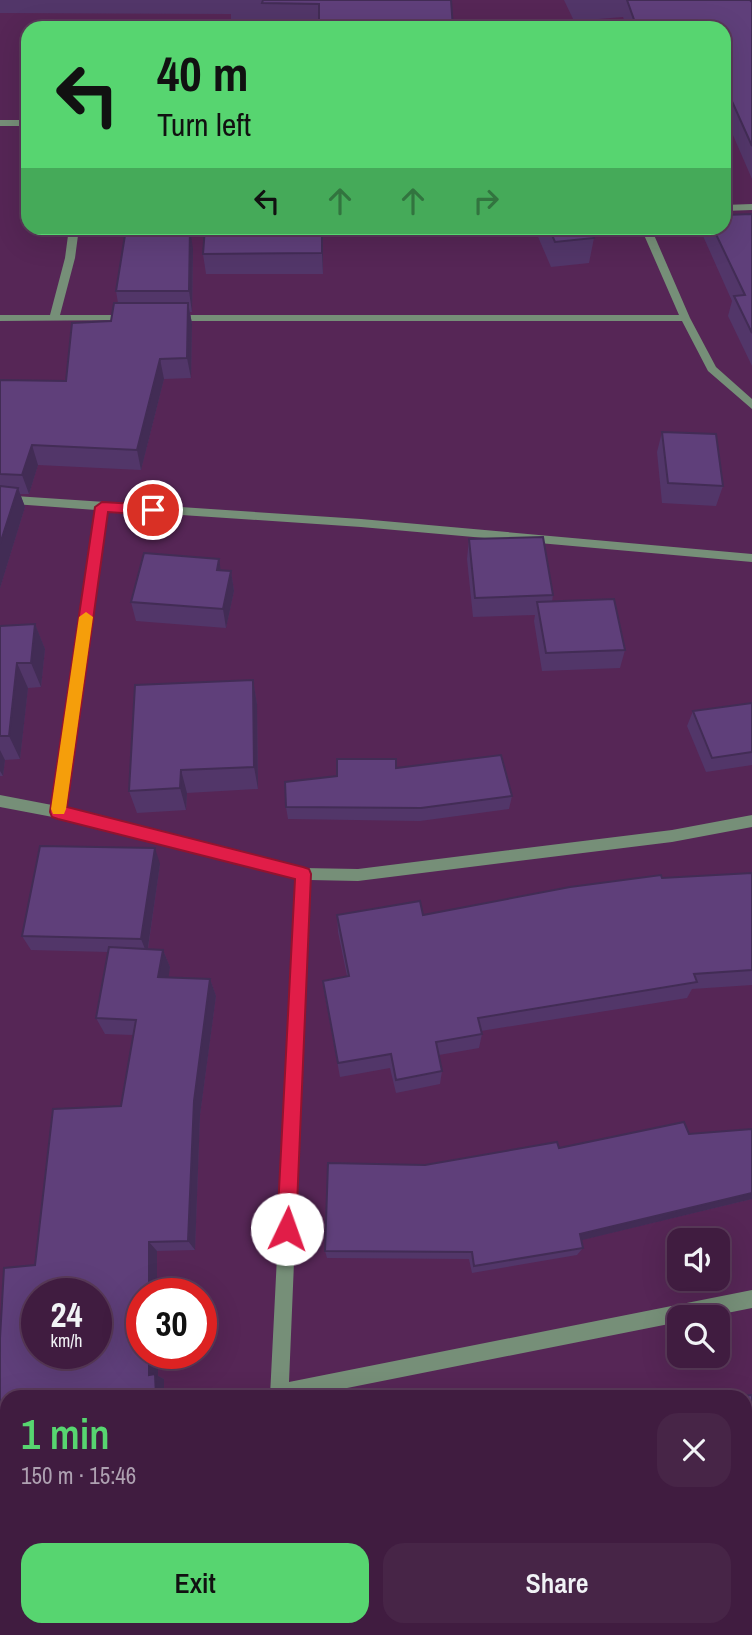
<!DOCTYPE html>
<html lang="en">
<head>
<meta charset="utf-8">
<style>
	body { margin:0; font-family:"Archivo Narrow",sans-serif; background:#472547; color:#f1f3f6; height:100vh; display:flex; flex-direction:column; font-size:26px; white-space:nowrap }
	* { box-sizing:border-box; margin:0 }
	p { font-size:23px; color:#aea1b1 }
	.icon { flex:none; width:38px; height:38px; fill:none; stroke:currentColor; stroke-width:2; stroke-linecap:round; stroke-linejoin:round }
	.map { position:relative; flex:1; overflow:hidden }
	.details { position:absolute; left:0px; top:1390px; width:752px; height:247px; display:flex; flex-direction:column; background:#401c40; border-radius:21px 21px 0 0; box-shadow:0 7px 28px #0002,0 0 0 2px #593a59 }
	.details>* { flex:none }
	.top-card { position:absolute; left:21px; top:21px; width:710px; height:214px; border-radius:21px; box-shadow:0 7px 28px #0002,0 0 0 2px #593a59; background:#57d570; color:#111; overflow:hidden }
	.tools { position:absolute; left:667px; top:1228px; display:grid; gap:14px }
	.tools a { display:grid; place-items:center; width:63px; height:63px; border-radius:14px; background:#401c40; box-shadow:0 7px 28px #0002,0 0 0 2px #593a59; font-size:35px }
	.speed { position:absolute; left:21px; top:1278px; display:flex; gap:14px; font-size:35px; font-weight:700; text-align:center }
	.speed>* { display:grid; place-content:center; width:91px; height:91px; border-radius:50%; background:#401c40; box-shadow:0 7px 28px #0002,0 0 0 2px #593a59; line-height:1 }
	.speed small { font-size:18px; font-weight:400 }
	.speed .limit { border:10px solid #d22; background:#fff; color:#111 }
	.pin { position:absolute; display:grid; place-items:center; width:60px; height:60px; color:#fff; margin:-30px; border:4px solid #fff; border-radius:50%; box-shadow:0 2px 7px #0007 }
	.me { position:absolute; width:77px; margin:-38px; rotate:3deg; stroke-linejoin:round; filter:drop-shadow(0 0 5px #0008) }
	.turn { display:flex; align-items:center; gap:24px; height:147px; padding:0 21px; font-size:32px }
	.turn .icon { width:91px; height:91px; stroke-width:2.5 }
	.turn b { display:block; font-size:49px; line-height:60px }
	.lanes { display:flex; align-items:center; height:66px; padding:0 21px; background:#0003; justify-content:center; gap:35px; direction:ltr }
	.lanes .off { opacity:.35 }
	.round { display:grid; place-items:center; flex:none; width:74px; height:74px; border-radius:21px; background:#472547 }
	.overview { display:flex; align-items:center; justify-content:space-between; height:119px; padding:0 21px }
	h1 { font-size:42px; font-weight:600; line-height:52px; color:#57d570 }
	.button { display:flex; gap:14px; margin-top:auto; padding:14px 21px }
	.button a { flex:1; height:80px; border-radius:21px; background:#57d570; color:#111; font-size:28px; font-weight:600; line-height:80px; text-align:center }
	.button a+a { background:#472547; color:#f1f3f6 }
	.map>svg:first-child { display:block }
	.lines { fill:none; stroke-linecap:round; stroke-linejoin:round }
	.minor { fill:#768f78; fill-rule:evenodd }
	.wall { fill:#523669 }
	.shaded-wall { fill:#422c55 }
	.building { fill:#5f3f7a; stroke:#422c55; stroke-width:2; fill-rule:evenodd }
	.route { fill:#e11d48; stroke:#92132f; stroke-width:2 }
	.slow { fill:#f59e0b }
</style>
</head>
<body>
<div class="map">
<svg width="752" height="1635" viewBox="0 0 752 1635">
	<rect width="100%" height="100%" fill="#562656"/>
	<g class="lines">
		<path class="minor" d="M0,120H28V126H0Z
			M752,204V210L724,211V205Z
			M69,228H79L75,258L60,315H131L136,318L135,320L0,321V315H50L65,258Z
			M641,228H651L690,318L716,367L752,399V409L708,371L682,321H172L167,318L172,315H679Z
			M0,495L361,519L752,554V562L361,527L107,510L66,808L303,868L358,869L672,830L752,815V827L672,842L358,881L310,880L289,1382L752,1290V1308L702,1318H679V1322L307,1396H270L296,878L58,818L0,807V795L52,805L96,510L0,503Z
			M256,1629H276L275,1635H255Z"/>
	</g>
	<path class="wall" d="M0,0H451L453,28H264V21L231,20V14L0,13Z
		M564,0H750L752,2V179L726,119H724V28H627L623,17L574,21Z
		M752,214V366L728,316L732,301L703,236L705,228H724Z
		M205,228H323V274H206L203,254Z
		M508,228H590L594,238L589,263L551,267L536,232L509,233Z
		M193,249L192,312H190L192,324L191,378L164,379L141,470L38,465L29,494H20L25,507L0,588V380L66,381L111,321L118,303L116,291Z
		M662,432L723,486L716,506L662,503L657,452Z
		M469,539L553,595L552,602L625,650L620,668L542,671L534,621L535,615L473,617L467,559Z
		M221,570L231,571L234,591L226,628L136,621L131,602Z
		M35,624L45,649L41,687L28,688L20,759L5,760L3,776H0V626Z
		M253,680L257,704L258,789L187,793L186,810L137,813L129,791Z
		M752,703V765L706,772L687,726L693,711Z
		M396,768L512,796L509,809L420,821L288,819L286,807Z
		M160,864L148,949L163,950L170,967L168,977L210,979L216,996L200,1115L195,1250L157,1251V1293H142L158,1376L164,1379V1396H7V1431L0,1430V1338L35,1265L121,1106L133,1035L105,1034L96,1018L108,952L31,950L22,936Z
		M752,873V985L692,989L687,998L481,1031L482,1034L479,1048L439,1055L442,1071L440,1084L396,1093L390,1068L340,1077L325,996L323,981L347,976L338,932L337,915H423L662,878Z
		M752,1129V1199L581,1240L583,1248L577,1255L472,1273L469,1259L327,1258L325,1251L425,1165L689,1134Z
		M148,1629H187V1635H76Z
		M412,1629H427L428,1635H360Z
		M706,1629H746L752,1635H707Z"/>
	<path class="shaded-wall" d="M190,228L193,249L192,312L189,291Z
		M322,228H323V274L322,253Z
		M188,303L192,324L191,378L187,358Z
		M160,359L164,379L141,470L137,450Z
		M32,445L38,465L29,494L22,475Z
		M18,488L25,507L0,588V544Z
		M219,559L222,578L217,570Z
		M231,571L234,591L226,628L223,609Z
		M35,624L45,649L41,687L31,663Z
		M17,663L28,688L20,759L9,736Z
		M253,680L257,704L258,789L254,767Z
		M0,750L5,760L3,776L0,771Z
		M181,770L187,793L186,810L180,788Z
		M155,848L160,864L147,954L141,939Z
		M163,950L170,967L166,994L158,977Z
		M210,979L216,996L200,1115L195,1250L188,1241L194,1101Z
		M752,1193V1199L574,1242L580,1234Z
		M149,1242L157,1251V1293H149Z
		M149,1353H158V1376L164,1379V1396H156L149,1375Z
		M183,1629H187V1635H179V1632Z"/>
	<path class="building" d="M263,0H451L453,28H319V4L262,3Z
		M627,0H750L752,2V146L731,99H724V28H637Z
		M752,214V333L734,296L745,295L713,228H724V215Z
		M190,228L189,291H116L126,229Z
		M205,228H322V253L203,254Z
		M549,228H590L594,238L555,242Z
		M114,303H188L187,358L160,359L137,450L32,445L22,475L0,474V380L66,381L72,323L111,321Z
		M662,432L716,434L723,486L668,483Z
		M0,486L18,488L0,544Z
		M543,537L553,595L475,598L469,539Z
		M144,553L219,559L217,570L231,571L223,609L131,602Z
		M614,599L625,650L546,653L537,602Z
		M35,624L31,663H17L9,736H0V626Z
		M253,680L254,767L181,770L180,788L129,791L135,685Z
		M752,703V752L712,758L693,711Z
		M501,755L512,796L421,808L286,807L285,782L337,776V759H396V768Z
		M40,846L155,848L141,939L22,936Z
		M752,873V970L694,974L697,982L478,1018L482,1034L436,1042L442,1071L396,1080L391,1054L338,1063L323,981L349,976L337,915L420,901L423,915L570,887L661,875L662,878Z
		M109,947L163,950L158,977L210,979L194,1101L188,1241L149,1242V1293H142V1353H149V1375L155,1374L156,1396H7V1427L0,1428V1338L4,1268L35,1265L53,1109L121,1106L136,1020L96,1018ZM37,1293H96V1353H37Z
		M684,1122L689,1134L752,1129V1193L580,1234L583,1248L474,1266L472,1252L325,1251L328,1163L425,1165L557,1142L559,1148Z
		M752,1395V1635H719L718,1629H746V1396H742Z
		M179,1632V1635H147Z
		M428,1633V1635H409Z"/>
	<path class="route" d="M102,502L153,505L160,510L153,515L108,512L67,807L303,867L309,869L311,874L296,1229L294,1236L287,1239L280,1236L277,1229L295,879L58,819L52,817L50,812L95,507Z"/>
	<path class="slow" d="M86,612L93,617L66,809L64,814H53L51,809L79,617Z"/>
</svg>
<div class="tools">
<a><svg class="icon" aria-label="sound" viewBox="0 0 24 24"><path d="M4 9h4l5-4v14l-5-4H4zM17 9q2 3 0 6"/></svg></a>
<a><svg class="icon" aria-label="search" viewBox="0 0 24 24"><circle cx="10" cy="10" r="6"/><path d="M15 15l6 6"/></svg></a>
</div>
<div class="speed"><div>24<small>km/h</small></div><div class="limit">30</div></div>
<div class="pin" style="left:153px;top:510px;background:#d93025"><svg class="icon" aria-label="arrive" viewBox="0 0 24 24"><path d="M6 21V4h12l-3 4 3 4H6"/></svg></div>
<svg class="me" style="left:287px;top:1229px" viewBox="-20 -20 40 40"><circle r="19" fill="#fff"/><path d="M0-13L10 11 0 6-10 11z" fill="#e11d48"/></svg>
<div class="top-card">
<div class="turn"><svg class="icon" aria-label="left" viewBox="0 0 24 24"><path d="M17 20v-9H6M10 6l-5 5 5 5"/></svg><div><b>40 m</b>Turn left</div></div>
<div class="lanes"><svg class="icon" aria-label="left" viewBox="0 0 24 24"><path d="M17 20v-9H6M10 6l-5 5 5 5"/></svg><svg class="icon off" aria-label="ahead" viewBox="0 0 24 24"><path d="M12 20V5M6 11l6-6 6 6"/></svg><svg class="icon off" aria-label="ahead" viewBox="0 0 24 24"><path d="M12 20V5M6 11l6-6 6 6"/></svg><svg class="icon off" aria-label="right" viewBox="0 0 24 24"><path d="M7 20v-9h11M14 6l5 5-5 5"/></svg></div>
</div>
<section class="details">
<div class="overview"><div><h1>1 min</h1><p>150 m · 15:46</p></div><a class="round"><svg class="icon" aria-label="close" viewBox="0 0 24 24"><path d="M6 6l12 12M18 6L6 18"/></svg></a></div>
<div class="button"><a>Exit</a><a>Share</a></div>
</section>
</div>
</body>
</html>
